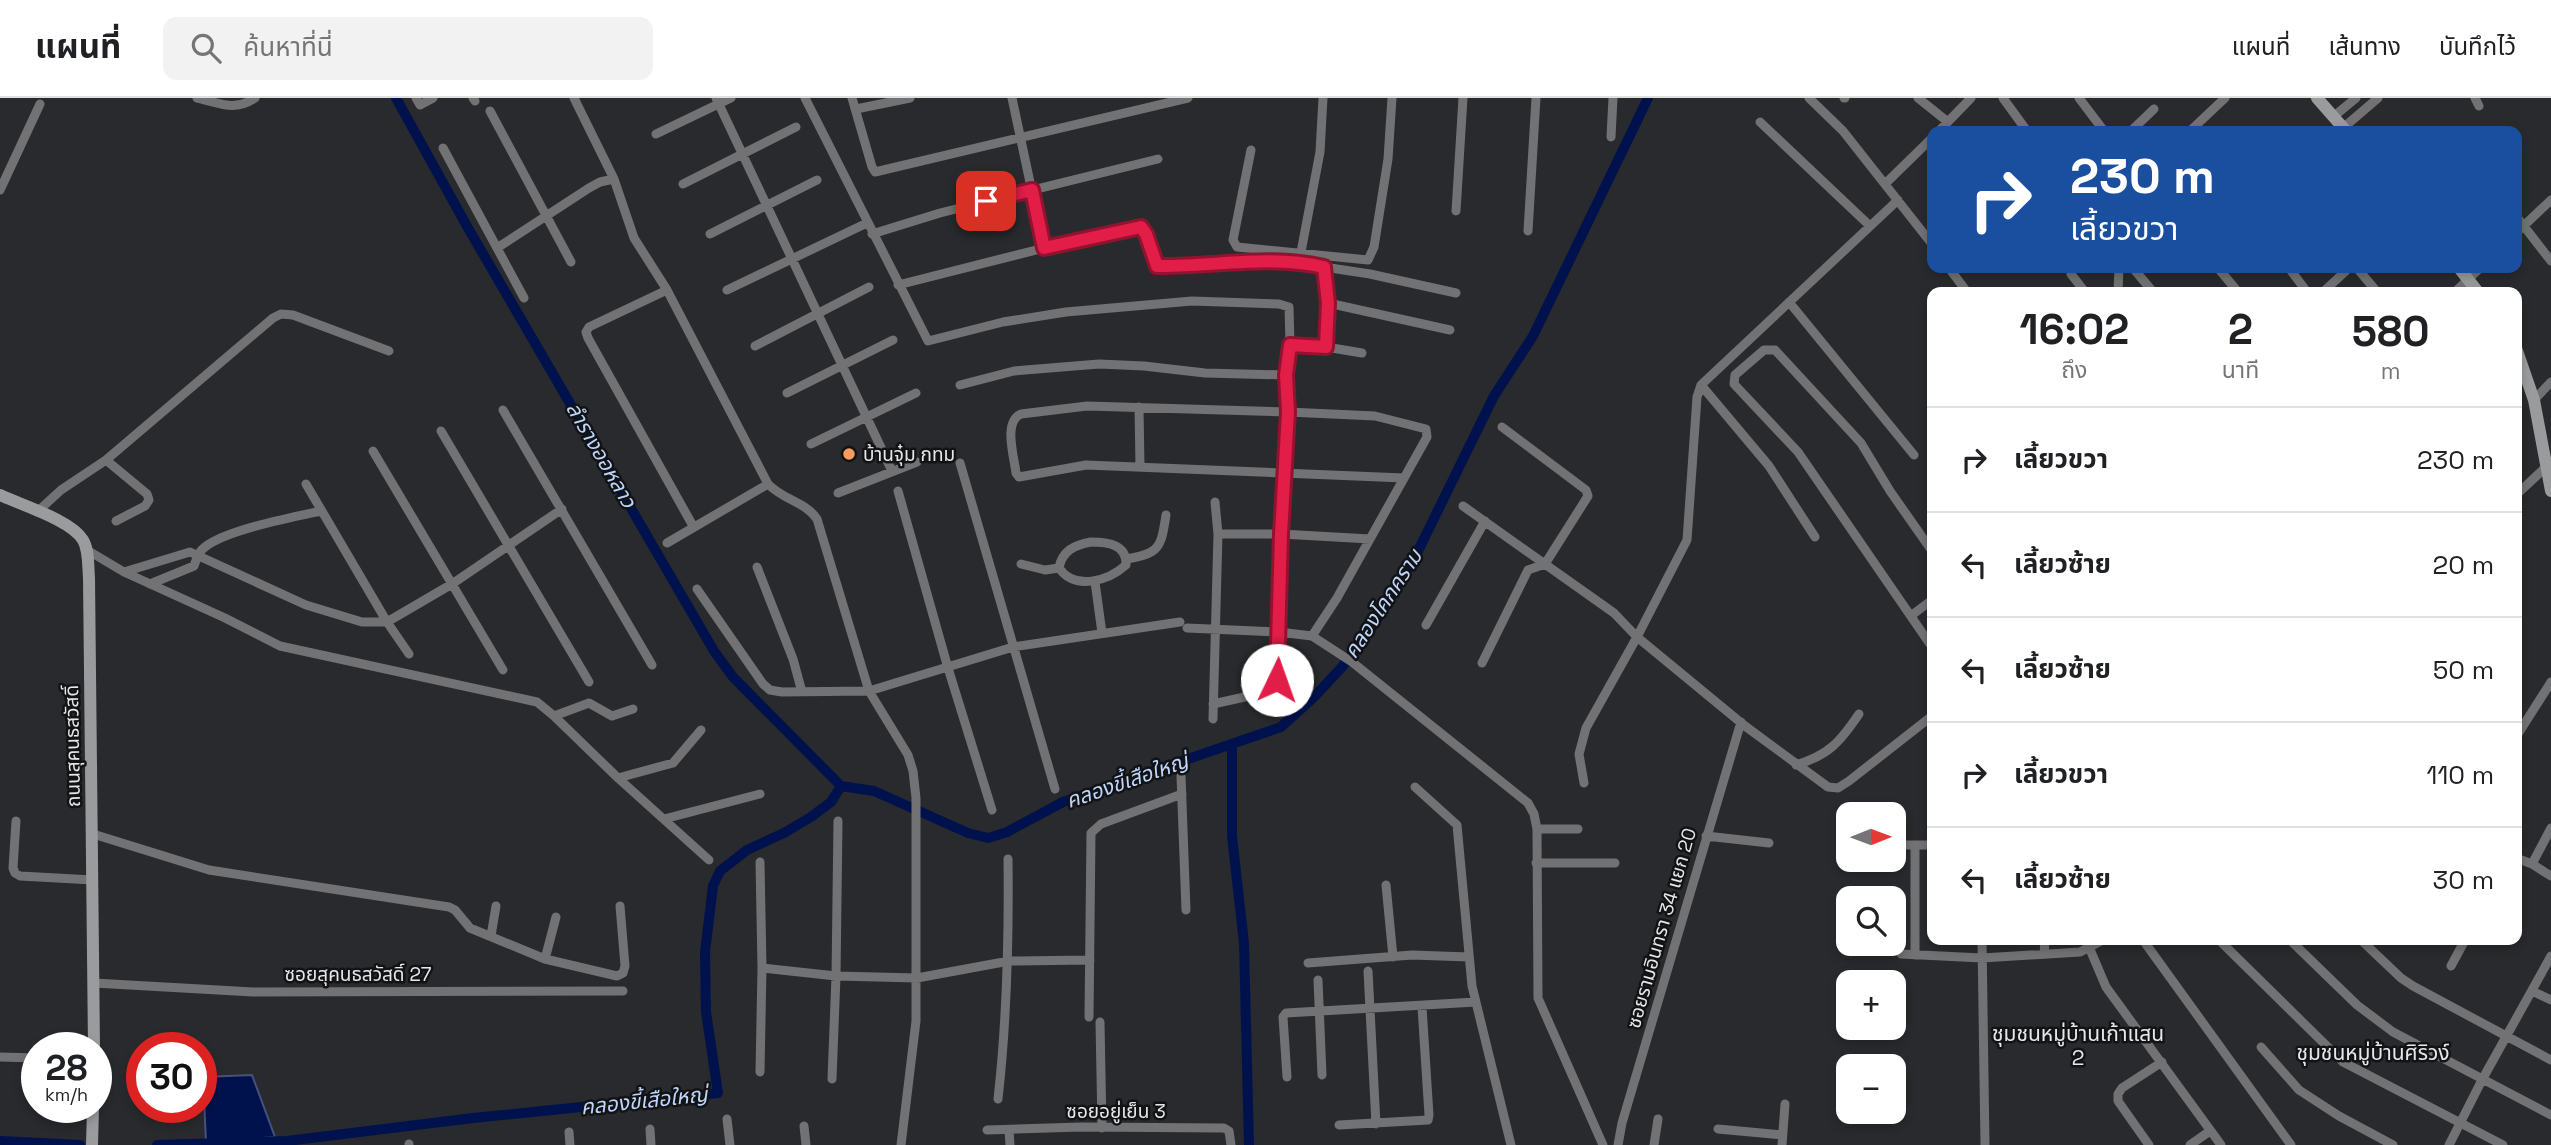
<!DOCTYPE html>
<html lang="th">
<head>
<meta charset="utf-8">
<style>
	body { margin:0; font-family:"Space Grotesk","Noto Sans Thai",sans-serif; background:#f2f2f2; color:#202124; height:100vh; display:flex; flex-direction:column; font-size:26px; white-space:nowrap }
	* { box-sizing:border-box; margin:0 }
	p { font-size:23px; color:#757577 }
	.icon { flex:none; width:38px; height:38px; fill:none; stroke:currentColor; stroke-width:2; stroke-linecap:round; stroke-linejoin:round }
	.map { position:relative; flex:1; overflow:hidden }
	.drawer { position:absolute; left:1927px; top:189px; width:595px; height:658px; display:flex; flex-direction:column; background:#fff; border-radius:14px; box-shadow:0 4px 10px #0003 }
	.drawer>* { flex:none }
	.top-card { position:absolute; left:1927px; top:28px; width:595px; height:147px; border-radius:14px; box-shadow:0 4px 10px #0003; background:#1a4fa0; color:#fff; overflow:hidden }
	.needle { width:46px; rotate:89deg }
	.fabs { position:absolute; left:1836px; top:704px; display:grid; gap:14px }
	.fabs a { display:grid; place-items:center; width:70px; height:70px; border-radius:14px; background:#fff; box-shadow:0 4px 10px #0003; font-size:35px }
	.speed { position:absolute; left:21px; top:934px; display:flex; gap:14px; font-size:35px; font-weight:700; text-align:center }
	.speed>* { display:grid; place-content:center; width:91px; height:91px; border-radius:50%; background:#fff; box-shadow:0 4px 10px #0003; line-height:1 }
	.speed small { font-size:18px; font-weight:400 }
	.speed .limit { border:10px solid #d22; background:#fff; color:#111 }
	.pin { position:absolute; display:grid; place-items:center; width:60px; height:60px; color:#fff; margin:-30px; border-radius:14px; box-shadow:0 4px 10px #0006 }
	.me { position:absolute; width:77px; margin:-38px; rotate:3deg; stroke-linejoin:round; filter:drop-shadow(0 0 5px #0008) }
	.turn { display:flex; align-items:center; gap:24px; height:147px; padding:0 28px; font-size:32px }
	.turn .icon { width:91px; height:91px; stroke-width:2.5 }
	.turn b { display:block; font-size:49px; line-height:60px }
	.eta { display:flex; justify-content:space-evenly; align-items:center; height:119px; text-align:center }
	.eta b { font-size:42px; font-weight:800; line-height:49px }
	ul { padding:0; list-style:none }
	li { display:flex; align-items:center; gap:21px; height:105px; padding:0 28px; border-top:2px solid #e0e0e0 }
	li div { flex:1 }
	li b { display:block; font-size:26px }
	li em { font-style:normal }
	header { display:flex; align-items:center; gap:42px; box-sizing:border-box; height:98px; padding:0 35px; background:#fff; border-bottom:2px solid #e0e0e0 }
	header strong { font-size:33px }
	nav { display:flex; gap:38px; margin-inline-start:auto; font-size:24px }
	.search { width:490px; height:63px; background:#f2f2f2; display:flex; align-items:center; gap:18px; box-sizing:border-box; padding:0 24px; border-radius:14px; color:#757577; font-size:26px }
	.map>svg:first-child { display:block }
	.water { fill:#00124e; stroke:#45527c; stroke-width:2 }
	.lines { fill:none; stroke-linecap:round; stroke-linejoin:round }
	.canal { stroke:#00124e; stroke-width:10 }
	.street { stroke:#727274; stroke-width:9 }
	.secondary { stroke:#9a9b9d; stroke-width:12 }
	.route-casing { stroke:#92132f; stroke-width:18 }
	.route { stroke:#e11d48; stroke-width:12 }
	.poi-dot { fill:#ff9b5a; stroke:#121314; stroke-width:2.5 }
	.labels { text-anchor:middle; stroke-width:5; stroke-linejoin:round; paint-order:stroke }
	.poi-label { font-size:19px; fill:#e6e7e8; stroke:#121314; text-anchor:start }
	.street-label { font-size:19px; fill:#e6e7e8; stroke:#121314 }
	.water-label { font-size:21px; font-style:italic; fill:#c0d5fb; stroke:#121314 }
	.neighbourhood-label { font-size:21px; fill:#e6e7e8; stroke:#121314 }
</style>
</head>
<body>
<header>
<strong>แผนที่</strong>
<div class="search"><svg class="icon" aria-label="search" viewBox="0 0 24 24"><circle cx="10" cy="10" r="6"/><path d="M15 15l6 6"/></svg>ค้นหาที่นี่</div>
<nav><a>แผนที่</a><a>เส้นทาง</a><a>บันทึกไว้</a></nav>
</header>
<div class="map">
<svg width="2551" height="1047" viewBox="0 0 2551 1047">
	<rect width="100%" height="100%" fill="#292a2d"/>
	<path class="water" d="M252,977L275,1039L206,1044L203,979Z"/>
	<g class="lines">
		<path class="canal" d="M396,0L468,130L714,553L733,579L841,688
			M1232,647V738L1244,845L1249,1047
			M841,688L874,693L968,735L988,740L1007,734L1063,704L1281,629L1314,599L1342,569L1375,525L1418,453L1494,298L1533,238L1648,0
			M0,1043L80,1047
			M157,1047L287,1043L473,1020L718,995L706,914L705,854L713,788L720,773L747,752L784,735L811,719L831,704L841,688"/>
		<path class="street" d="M197,0C220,5 234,14 255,0
			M416,0L420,7L433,0
			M473,0L475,3
			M574,0L614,81L634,140L667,192L768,386C783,402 806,404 817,421L869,593L908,657L913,673L916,700V923L901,1047
			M716,0L892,373
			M805,0L928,243L1003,224L1066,214L1192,203L1279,206L1289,209L1290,247L1286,277L1288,314L1281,436L1278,578L1271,591L1267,594L1213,606
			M852,0L872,69L875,74L1188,0
			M1012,0L1044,150
			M1809,0L1843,33L1932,146
			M1844,0H1845
			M1918,0L1948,24
			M2003,0L2027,33
			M2079,0L2104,33
			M2475,0L2479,8
			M856,11L910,0
			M490,13L571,164
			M2333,19L2356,0
			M1760,24L1870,128
			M2343,30L2378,0
			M1939,33L1971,0
			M2131,33L2154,11
			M2190,33L2225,0
			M656,36L731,0
			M1611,39L1613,0
			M443,50L524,200
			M1251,52L1233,142L1237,149L1368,162L1374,149L1388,61L1392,0
			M683,86L796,29
			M1885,86L1932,40
			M0,92L40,6
			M1456,113L1463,0
			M2516,118L2551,163
			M1528,133L1536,0
			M2516,135L2551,102
			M710,136L817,82
			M872,136L940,115L1158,61
			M497,150L589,90L600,84L614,81
			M1301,154L1320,54L1323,0
			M1324,169L1328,205L1326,249
			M1949,170L1967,194
			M2133,170L2153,194
			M2218,170L2238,194
			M2289,170L2307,194
			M2357,170L2377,194
			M2071,176L2085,194
			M898,187L1044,150L1141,129L1146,136L1157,168L1193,169L1241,162L1284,163L1370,176L1456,195
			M667,192L589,229L586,234L588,240L693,428
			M727,192L867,125
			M2118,194L2119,170
			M2323,194L2349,170
			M2455,194L2480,170
			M1789,204L1914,357
			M1328,205L1450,232
			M1290,247L1326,249L1362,255
			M755,248L869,189
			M2516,286L2526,275
			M960,287L1014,273L1099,266L1144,268L1205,275L1286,277
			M1701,287L1769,368L1815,439
			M787,295L893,242
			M2534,302L2551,284
			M1139,309L1140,369
			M503,312L652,567
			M441,333L589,584
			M811,346L916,295
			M373,353L503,572
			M106,362L147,396L149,402L145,408L116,423
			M960,365L1055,691
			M306,386L387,524L409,556
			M898,393L948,570L992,712
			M838,395L917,364
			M2516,397L2546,369
			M1463,408L1614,515L1637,539L1745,628L1828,689L1838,690L1849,683L1932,618
			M37,414L61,392L106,362L273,220L281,216L293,217L389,253
			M1218,436H1281L1370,441
			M1091,444C1107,444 1127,446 1126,467C1108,483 1075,493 1059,470C1062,453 1074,447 1091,444Z
			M667,445L768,386
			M87,452L124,474L225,520L280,548L537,604L554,618L618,680L709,762
			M1932,453L1890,393L1861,345L1775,252H1764L1735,277L1734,286L1798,354L1932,549
			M1126,461C1160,456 1161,449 1166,417
			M1021,466L1045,472L1059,470
			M757,469L793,561L802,594
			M124,474L190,454L306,507L362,524H387L452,486L562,411
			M1095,484L1102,535
			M150,486L194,468C197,460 198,454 205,449C226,432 293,419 321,413
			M697,491L763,586L770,592L782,594L869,593L1013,549L1180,524
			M1912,517L1932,502
			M1426,527L1485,423
			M1187,530L1279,534L1312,538L1352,564L1528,705L1534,716L1537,731L1538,900L1603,1047
			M1312,538L1337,500L1427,339L1426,331L1375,318L1288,314L1087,308L1021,316C1003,324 1014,358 1016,375L1019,379L1086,367L1404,380
			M1482,565L1528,472L1545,466L1588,398L1586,392L1502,329
			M554,618L589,605L612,618L633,611
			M1213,621L1218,436L1215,404
			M2516,639L2551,584
			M1796,667C1829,657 1840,644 1859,616
			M1181,678L1186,812
			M618,680L673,665L701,632
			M1584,685L1579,656L1586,630L1637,539L1687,442L1697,299L1701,287L1898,102
			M1415,689L1457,727L1472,888L1511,1047
			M664,721L760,696
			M16,723L13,770L15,775L20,778L93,782
			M1537,731H1578
			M93,736L209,772L449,809L455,812L470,830L545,861L617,878L623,875L625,868L620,808
			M1706,738L1769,745
			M1894,747H1932
			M1915,748V857
			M2516,760L2532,766L2551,778
			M1536,765H1615
			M2532,766L2551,730
			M1386,787L1393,859
			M491,838L496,808
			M1982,842L1985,1047
			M2143,842L2291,1047
			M2219,842L2343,964L2503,1047
			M2290,842L2357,907L2393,934L2551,1017
			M2361,842L2401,880L2413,888L2551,962
			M2089,849L2106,889L2221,1047
			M1901,856L1982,860L2080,854L2103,842
			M2044,856L2045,842
			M545,861L556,819
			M1308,865L1412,857L1469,859
			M2451,868L2465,842
			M762,870L836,878L917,880L1009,863L1090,862
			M1368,873L1376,1026
			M1318,882L1322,977
			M94,885L253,894L623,893
			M2532,893L2551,902
			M1089,919L1091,735L1101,726L1182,696
			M1100,924L1102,1030
			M2261,949L2299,992L2339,1018L2393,1047
			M0,959L37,960
			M760,974L762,870L760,764
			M1287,979L1283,919L1286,915L1476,904
			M832,981L836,878L838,723
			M998,1001C1007,921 1009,842 1008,761
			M727,1021L730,1047
			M1339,1027L1428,1022L1429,1017L1422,909
			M804,1028L806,1047
			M650,1031L651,1047
			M1718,1031L1782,1037
			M987,1032L1081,1029L1224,1030L1229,1033L1231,1047
			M1009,1032L1010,1047
			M569,1034L570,1047
			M409,1046V1047
			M1618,1047L1622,1025L1741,624
			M1654,1047L1658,1021
			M1782,1047L1785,1006
			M2149,1047L2118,1003V996L2122,990L2162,964
			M2190,1047L2210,1033
			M2449,1047L2482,982L2551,858"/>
		<path class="secondary" d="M2317,0L2346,33
			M2459,170L2478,194
			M2516,250L2534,302L2551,393
			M0,397C21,407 71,422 83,442C89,452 88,468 89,480L94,950
			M92,1047L93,1010"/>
	</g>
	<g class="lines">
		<defs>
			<path id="route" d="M986,103L1032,92L1044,150L1141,129L1146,136L1157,168C1213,169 1268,156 1324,169L1328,205L1326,249L1290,247L1286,277L1288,314L1281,436L1277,582"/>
		</defs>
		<use href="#route" class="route-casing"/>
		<use href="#route" class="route"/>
	</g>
	<circle class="poi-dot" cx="849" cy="356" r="7"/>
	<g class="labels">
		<g class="poi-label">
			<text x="863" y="363">บ้านจุ๋ม กทม</text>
		</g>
		<g class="street-label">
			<text transform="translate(72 648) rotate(-91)" y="7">ถนนสุคนธสวัสดิ์</text>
			<text transform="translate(1661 830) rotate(-74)" y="7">ซอยรามอินทรา 34 แยก 20</text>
			<text x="358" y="883">ซอยสุคนธสวัสดิ์ 27</text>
			<text x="1116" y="1020">ซอยอยู่เย็น 3</text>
		</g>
		<g class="water-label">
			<text transform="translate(601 357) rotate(60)" y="7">ลำรางออหลาว</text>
			<text transform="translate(1383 506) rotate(-57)" y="7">คลองโคกคราม</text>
			<text transform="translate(1127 683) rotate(-19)" y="7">คลองขี้เสือใหญ่</text>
			<text transform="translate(644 1003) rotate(-6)" y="7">คลองขี้เสือใหญ่</text>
		</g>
		<g class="neighbourhood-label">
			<text x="2078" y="943">ชุมชนหมู่บ้านเก้าแสน<tspan x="2078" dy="24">2</tspan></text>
			<text x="2373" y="962">ชุมชนหมู่บ้านศิริวง์</text>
		</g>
	</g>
</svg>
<div class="fabs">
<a><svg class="needle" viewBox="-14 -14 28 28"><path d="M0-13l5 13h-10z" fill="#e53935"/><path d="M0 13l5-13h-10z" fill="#757577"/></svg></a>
<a><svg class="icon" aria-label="search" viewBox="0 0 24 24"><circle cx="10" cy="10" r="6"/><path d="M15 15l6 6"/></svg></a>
<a>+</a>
<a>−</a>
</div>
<div class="speed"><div>28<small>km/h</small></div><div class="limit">30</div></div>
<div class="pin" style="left:986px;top:103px;background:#d93025"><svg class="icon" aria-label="arrive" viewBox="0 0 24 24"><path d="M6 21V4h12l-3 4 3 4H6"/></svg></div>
<svg class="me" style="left:1277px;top:582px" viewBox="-20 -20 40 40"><circle r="19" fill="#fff"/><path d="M0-13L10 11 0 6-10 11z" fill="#e11d48"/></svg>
<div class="top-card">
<div class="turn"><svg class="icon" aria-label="right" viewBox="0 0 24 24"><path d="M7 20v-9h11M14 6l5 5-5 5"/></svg><div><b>230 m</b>เลี้ยวขวา</div></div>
</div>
<section class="drawer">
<div class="eta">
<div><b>16:02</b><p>ถึง</p></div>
<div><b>2</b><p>นาที</p></div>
<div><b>580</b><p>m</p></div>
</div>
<ul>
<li><svg class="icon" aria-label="right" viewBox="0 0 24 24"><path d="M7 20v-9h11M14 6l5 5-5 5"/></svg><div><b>เลี้ยวขวา</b></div><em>230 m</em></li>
<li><svg class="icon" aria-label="left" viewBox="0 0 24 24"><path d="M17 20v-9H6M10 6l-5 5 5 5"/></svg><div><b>เลี้ยวซ้าย</b></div><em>20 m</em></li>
<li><svg class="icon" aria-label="left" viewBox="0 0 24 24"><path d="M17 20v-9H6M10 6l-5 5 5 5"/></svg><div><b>เลี้ยวซ้าย</b></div><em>50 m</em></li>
<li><svg class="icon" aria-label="right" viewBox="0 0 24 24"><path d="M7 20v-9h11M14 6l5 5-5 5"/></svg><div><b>เลี้ยวขวา</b></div><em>110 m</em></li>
<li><svg class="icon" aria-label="left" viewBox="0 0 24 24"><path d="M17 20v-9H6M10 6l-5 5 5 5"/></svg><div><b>เลี้ยวซ้าย</b></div><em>30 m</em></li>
</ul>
</section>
</div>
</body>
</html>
